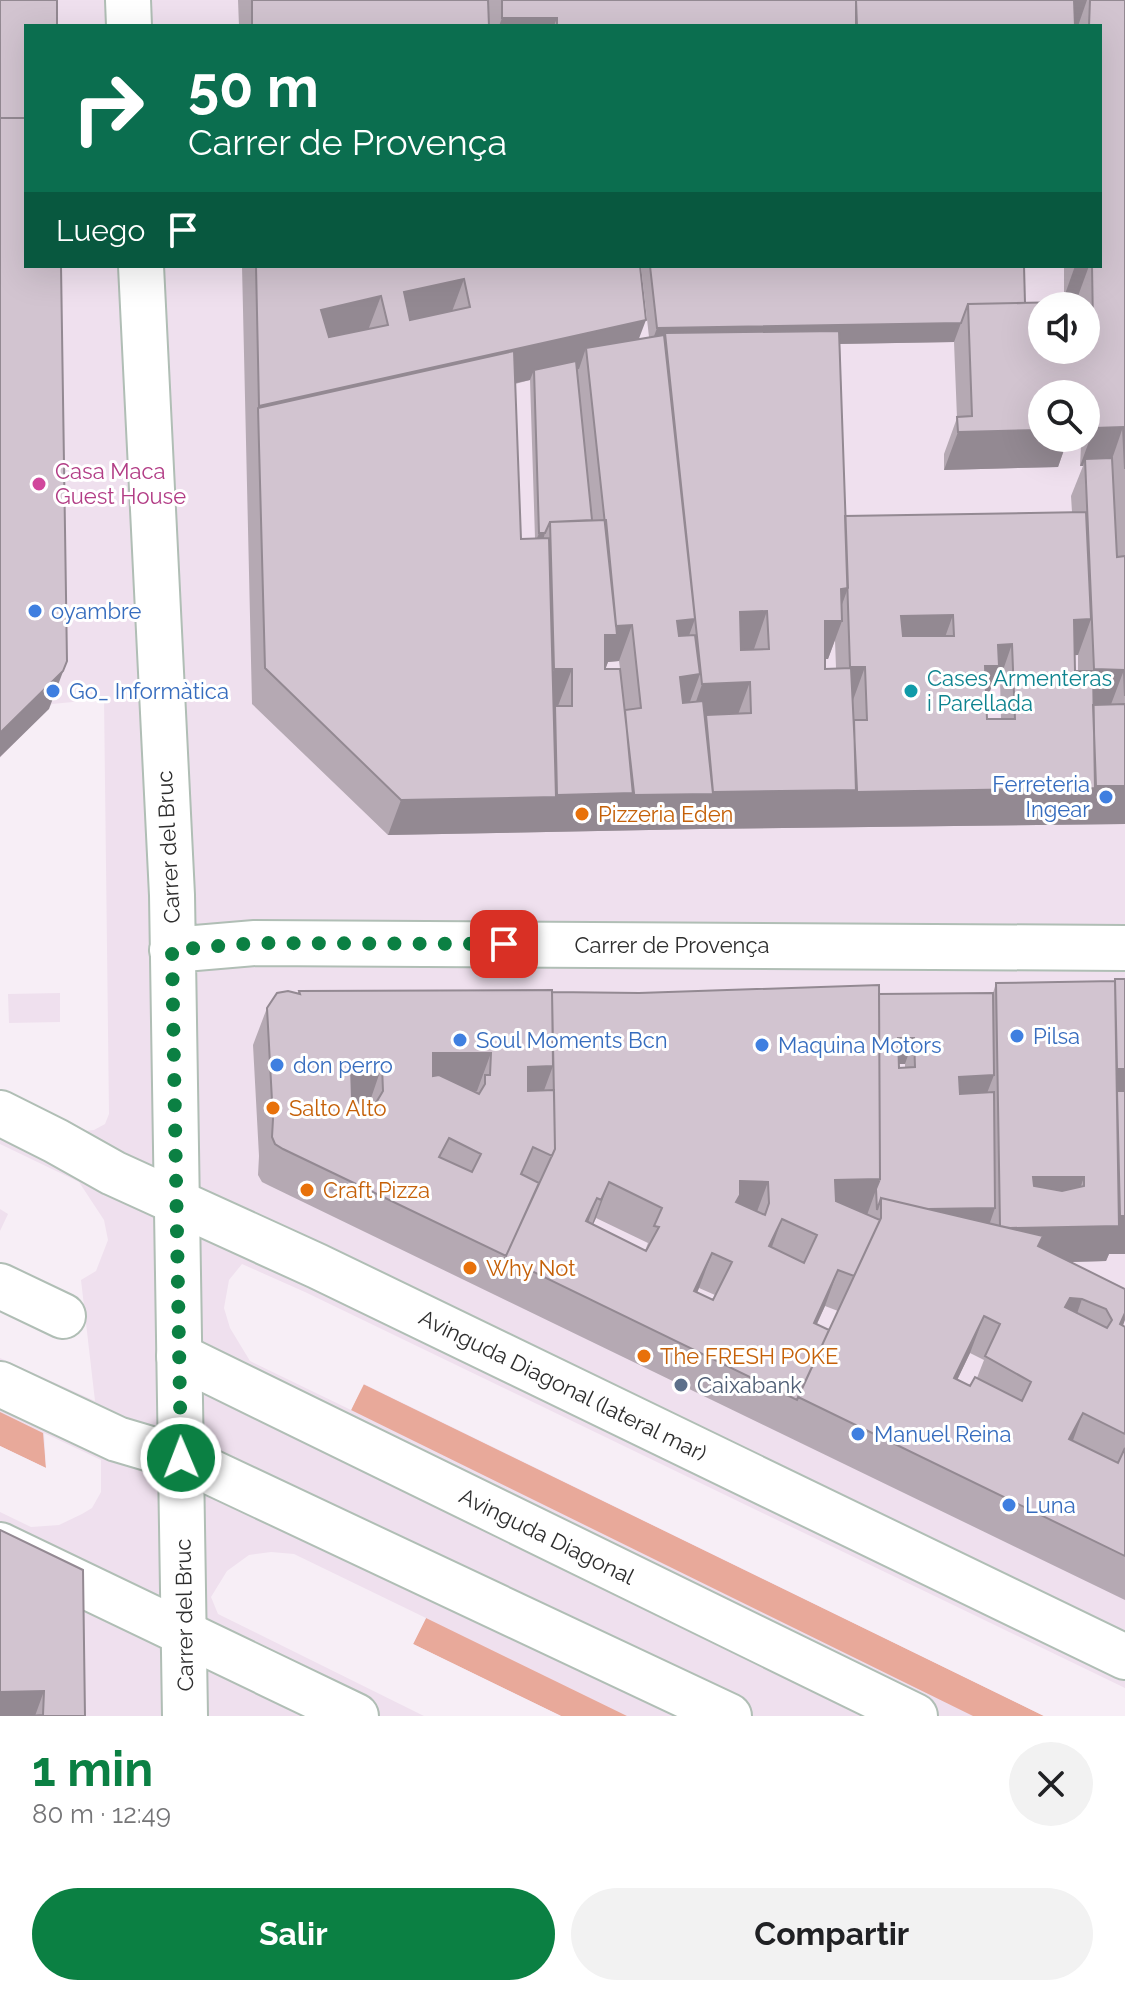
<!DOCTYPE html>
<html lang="es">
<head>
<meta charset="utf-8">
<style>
	body { margin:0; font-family:Raleway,sans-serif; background:#f2f2f2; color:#202124; height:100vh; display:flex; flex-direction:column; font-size:30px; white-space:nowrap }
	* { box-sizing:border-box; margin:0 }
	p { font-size:26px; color:#757577 }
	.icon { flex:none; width:44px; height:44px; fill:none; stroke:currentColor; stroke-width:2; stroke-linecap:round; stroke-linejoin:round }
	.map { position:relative; height:1716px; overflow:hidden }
	.sheet { display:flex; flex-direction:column; background:#fff; flex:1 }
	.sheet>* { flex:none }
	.banner { position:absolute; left:24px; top:24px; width:1078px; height:244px; border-radius:0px; box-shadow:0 8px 32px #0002; background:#0b6e4f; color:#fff; overflow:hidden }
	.controls { position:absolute; left:1028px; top:292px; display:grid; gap:16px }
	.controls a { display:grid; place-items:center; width:72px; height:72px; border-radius:50%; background:#fff; box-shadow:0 8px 32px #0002; font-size:40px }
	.pin { position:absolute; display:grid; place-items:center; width:68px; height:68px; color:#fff; margin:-34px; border-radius:16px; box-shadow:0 4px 12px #0006 }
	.me { position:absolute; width:88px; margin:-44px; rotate:359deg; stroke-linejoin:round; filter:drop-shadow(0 0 6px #0008) }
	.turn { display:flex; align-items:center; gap:28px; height:168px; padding:0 32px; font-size:36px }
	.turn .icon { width:104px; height:104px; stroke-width:2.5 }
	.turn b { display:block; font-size:56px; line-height:68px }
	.then { display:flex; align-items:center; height:76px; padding:0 32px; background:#0003; gap:16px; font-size:30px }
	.round { display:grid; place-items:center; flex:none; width:84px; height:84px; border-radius:42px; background:#f2f2f2 }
	.head { display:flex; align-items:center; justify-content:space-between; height:136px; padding:0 32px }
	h1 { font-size:48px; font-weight:700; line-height:60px; color:#0b8043 }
	.action { display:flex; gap:16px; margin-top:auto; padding:16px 32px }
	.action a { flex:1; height:92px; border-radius:48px; background:#0b8043; color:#fff; font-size:32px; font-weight:700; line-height:92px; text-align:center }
	.action a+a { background:#f2f2f2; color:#202124 }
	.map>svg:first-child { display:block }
	.green { fill:#e8a99a }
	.plaza { fill:#f7eef6; fill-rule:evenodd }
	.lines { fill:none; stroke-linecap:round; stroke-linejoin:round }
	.pedestrian-casing { stroke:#b0beb5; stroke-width:48 }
	.minor-casing { stroke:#b0beb5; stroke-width:48 }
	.tertiary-casing { stroke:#b0beb5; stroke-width:48 }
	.pedestrian { stroke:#fff; stroke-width:44 }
	.minor { stroke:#fff; stroke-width:44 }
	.tertiary { stroke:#fff; stroke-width:44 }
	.wall { fill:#b5a9b3; fill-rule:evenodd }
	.shaded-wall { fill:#938992 }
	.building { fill:#d2c4d0; stroke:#938992; stroke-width:2; fill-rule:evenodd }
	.route { stroke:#0b8043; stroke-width:14; stroke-dasharray:0 25.2 }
	.hotel-dot { fill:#d1479c; stroke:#fff; stroke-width:3 }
	.shop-dot { fill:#3f7fe0; stroke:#fff; stroke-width:3 }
	.culture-dot { fill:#0f9aa8; stroke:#fff; stroke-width:3 }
	.food-dot { fill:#e8710a; stroke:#fff; stroke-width:3 }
	.service-dot { fill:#5c6f8a; stroke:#fff; stroke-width:3 }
	.labels { text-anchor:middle; stroke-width:6; stroke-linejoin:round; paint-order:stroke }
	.hotel-label { font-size:22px; fill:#b23c85; stroke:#fff; text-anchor:start }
	.shop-label { font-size:22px; fill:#366cbe; stroke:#fff; text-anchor:start }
	.culture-label { font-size:22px; fill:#0d838f; stroke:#fff; text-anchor:start }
	.food-label { font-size:22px; fill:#c56008; stroke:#fff; text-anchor:start }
	.street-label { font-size:22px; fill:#2e2e2e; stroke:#fff }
	.service-label { font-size:22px; fill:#4e5e75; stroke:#fff; text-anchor:start }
</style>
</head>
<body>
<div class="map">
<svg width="1125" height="1716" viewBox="0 0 1125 1716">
	<rect width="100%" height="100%" fill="#efe0ee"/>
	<path class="green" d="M363,1384L1044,1716H973L351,1410Z
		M0,1412L43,1433L46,1468L0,1446Z
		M426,1618L627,1716H561L413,1644Z"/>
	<path class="plaza" d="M104,699L109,1114L105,1124L94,1130L85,1131L0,1089V758L52,704ZM60,993V1022L9,1023L8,994Z
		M0,1144L79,1182L104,1220L108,1240L96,1271L81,1280L95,1401L0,1358V1231L8,1214L0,1209Z
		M242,1264L305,1292L1125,1688V1716H1044L364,1384L351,1410L250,1361L230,1328L224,1308L229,1280Z
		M44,1433L101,1460V1492L92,1508L82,1514L59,1525L31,1527L0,1512V1446L46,1468Z
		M271,1552L294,1554L426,1618L413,1644L561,1716H424L218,1614L211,1597L227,1571L249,1555Z"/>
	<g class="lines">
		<defs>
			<path id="pedestrian" d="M0,1286L63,1316"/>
			<path id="minor" d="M128,0L129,26
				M141,266L172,895L185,1716
				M172,950L255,943L1125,948
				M0,1384L117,1439L181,1458"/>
			<path id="tertiary" d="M0,1113L56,1141L113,1173L317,1266L1125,1657
				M179,1356L915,1716
				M181,1458L729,1716
				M0,1545L356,1716"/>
		</defs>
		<use href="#pedestrian" class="pedestrian-casing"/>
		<use href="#minor" class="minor-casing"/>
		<use href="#tertiary" class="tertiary-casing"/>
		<use href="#pedestrian" class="pedestrian"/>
		<use href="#minor" class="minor"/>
		<use href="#tertiary" class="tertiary"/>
	</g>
	<path class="wall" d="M238,0H1125V824L700,829L388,835L252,704L242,266H640L639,339L649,337L641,266H1024L1025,303L1042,306L1086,350V306H1078V296L1064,297V266H1100V26H239ZM954,342L957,418L944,454V470L1058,467L1065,447L1081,446L1080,466H1083L1071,496L1072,512L845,516L840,344ZM530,380L535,538L521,539L515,384ZM1086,394V438H1042ZM835,640L836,668L825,669V659H828ZM1075,655H1078V671H1075ZM619,661L620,669H605L608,662ZM1000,679L1001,719H987V700L994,680Z
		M1125,979V1254H1109L1106,1261L1071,1262L1123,1326L1125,1327V1600L270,1186L262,1182L258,1175L259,1156L253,1045L267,1008L298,993L299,991L879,994L993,993L996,983L1115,981ZM898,1064H905V1067L899,1068ZM360,1104H369V1110ZM596,1218L648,1243L645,1251L593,1225ZM699,1288L715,1295L713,1300L697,1293ZM825,1306L838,1311L829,1330L817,1324ZM970,1353L984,1360L977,1378L970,1386L957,1380Z
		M0,1530L85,1716H0Z"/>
	<path class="shaded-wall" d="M1071,0H1087L1078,26H1062Z
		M502,18H557L554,26H499Z
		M1075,266H1089L1078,296L1064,297Z
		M464,279L450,317L390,330L404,292Z
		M381,296L367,333L307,347L321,310Z
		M646,320L632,357L586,348L579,369L534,379V370L530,380L259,440V406Z
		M961,323L954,342L667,347L665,333L660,347H650L657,328Z
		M1086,409H1095L1086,432Z
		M1123,427L1110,465L1085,459L1083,466H1080L1094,428Z
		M1042,430V438H1084L1081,446L1065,447L1058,467L944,470L958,432Z
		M539,533H545L542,544H535Z
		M848,588L836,621H842L828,659H811L825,621L841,589Z
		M767,611L754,649L726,650L740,612Z
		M953,615L940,651L888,652L901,616Z
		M695,619L682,655L677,621Z
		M1091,619L1078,655L1061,656L1074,620Z
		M632,625L619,661L608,662L604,673L605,635L616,626Z
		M1012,644L1000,679L994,680L986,701L985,666L998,645Z
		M67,661L49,709L0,757V733Z
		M850,667H865L852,703L837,702Z
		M554,669H572L558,706L540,707Z
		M1094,669L1124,670L1110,707H1080Z
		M700,674L687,710L667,713L680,677Z
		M750,682L736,720L706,715L703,721L689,722L702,684Z
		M1096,786H1125V824L700,829L713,792Z
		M634,793L713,794L700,829L388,835L401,800Z
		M898,1038H914L905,1064H888Z
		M433,1053H491L477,1091L419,1090Z
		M382,1066L369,1104L337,1105L351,1067Z
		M553,1066L539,1104L514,1105L528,1067Z
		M1117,1069H1125V1107H1112Z
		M994,1075L984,1101L950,1103L959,1077Z
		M1033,1177H1084L1072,1213H1020Z
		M880,1179L867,1215H822L835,1180Z
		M740,1181L768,1182L755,1217H732Z
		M609,1182L596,1218L588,1235L601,1200Z
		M597,1198L584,1233L586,1221Z
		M995,1208L986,1234L881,1218V1210Z
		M1120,1216H1125V1254H1109L1106,1261L1034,1263L1000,1228Z
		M782,1219L769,1255V1246Z
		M712,1253L699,1288L681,1327L694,1291Z
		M838,1270L825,1306L801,1358L814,1323Z
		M1070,1298L1082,1299L1069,1337L1065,1307Z
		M1125,1313V1320L1121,1331L1120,1324Z
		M984,1316L970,1353L940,1416L954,1378Z
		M1083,1413L1069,1451V1439Z
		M44,1691L35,1716H0V1692Z"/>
	<path class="building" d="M0,0H57V26H26V118H0Z
		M252,0H488L489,26H252Z
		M502,0H856V26H557V18H502Z
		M856,0H1074L1075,26H857Z
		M1090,0H1125V469L1123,427L1094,428L1095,409H1086V394H1042V430L958,432L957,417L972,416L968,304L1069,302V306H1042V350H1086V324H1093L1092,266H1100V26H1089Z
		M0,118H26V266H61L67,661L63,671L0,733Z
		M256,266H640L646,320L259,406ZM464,279L470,307L410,320L404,292ZM381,296L388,325L329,337L321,310Z
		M650,266H1024L1025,303L968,304L961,323L657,328Z
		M839,331L848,588L841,589L842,621H825V669L851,668L857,790L713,792L706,715L751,713L750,682L702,684L665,333ZM767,611L769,649L741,650L740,612Z
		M664,335L695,619L677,621L679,636L695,635L700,674L680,677L683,703L703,701L713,794L633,795L625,710L641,708L632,625L616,626L586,348Z
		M514,351L521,539L549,538L556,797L401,800L265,668L258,408Z
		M576,361L592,520L550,522L545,533H539L534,370Z
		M1112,458L1117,557L1125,556V696L1124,670L1094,669L1085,459Z
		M1086,512L1091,619L1074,620L1075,671H1093L1095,788L856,792L854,720H867L865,667H850L845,516ZM953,615L954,636H903L901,616ZM1012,644L1015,719H987L985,666H999L998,645Z
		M606,520L617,635H605V669H620L634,793L557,795L555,706H572V669H554L550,522Z
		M1125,704V786H1096L1093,705Z
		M1115,979H1125V1069H1117Z
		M1115,981L1119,1226L1010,1228L1000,1226L996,983ZM1033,1177H1084V1186L1062,1191L1034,1186Z
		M879,985L880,1179L835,1180L836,1201L880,1220L854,1276L838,1270L814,1323L829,1330L797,1400L505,1258L555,1149L552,992L639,993ZM740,1181L768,1182L769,1203L765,1215L736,1202L740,1195ZM609,1182L662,1208L654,1226L659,1227L646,1251L586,1221L597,1198L601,1200ZM782,1219L817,1235L804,1263L769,1246ZM712,1253L732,1262L713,1300L694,1291Z
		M552,990L553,1066L528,1067V1091L554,1090L555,1149L552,1156L533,1147L521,1174L539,1183L506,1256L283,1149L275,1144L272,1137L273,1119L267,1008L277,993L288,991L300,994L299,991ZM433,1053H491L490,1075H485V1084L479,1094L439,1075L433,1076ZM382,1066L383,1091L371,1111L352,1099L351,1067ZM449,1138L481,1154L472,1172L439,1157Z
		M993,993L994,1075L959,1077L960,1094L994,1092L995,1208L928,1209L881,1198L877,1210L876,1189L880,1179L879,994ZM898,1038H914L915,1067L899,1068Z
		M1117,1091H1125V1216H1120Z
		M881,1198L1043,1236L1038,1246L1125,1289V1313L1120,1324L1125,1327V1434L1083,1413L1069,1439L1118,1463L1125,1448V1556L798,1397L881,1218ZM1070,1298L1082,1299L1106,1309L1112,1320L1107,1328L1065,1307ZM984,1316L1000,1324L985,1356L1031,1382L1022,1401L975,1377L970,1386L954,1378Z
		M0,1530L83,1570L85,1716H30L43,1715L44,1691L0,1692Z"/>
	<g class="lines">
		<path class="route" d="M181,1458L172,950L255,943L504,944"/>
	</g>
	<circle class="hotel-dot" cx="39" cy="484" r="8"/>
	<g class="shop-dot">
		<circle cx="35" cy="611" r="8"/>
		<circle cx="53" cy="691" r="8"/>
		<circle cx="1106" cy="797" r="8"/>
		<circle cx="1017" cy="1036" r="8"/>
		<circle cx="460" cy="1040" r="8"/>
		<circle cx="762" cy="1045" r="8"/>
		<circle cx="277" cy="1065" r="8"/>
		<circle cx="858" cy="1434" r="8"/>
		<circle cx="1009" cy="1505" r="8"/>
	</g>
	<circle class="culture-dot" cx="911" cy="691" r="8"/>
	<g class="food-dot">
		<circle cx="582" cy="814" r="8"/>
		<circle cx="273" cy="1108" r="8"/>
		<circle cx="307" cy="1190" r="8"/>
		<circle cx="470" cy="1268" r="8"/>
		<circle cx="644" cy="1356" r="8"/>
	</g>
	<circle class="service-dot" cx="681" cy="1385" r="8"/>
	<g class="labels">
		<g class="hotel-label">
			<text x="55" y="479">Casa Maca<tspan x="55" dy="25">Guest House</tspan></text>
		</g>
		<g class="shop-label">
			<text x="51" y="619">oyambre</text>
			<text x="69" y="699">Go_ Informàtica</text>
			<text x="1090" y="792" text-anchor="end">Ferreteria<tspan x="1090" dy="25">Ingear</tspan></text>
			<text x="1033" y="1044">Pilsa</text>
			<text x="476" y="1048">Soul Moments Bcn</text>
			<text x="778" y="1053">Maquina Motors</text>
			<text x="293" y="1073">don perro</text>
			<text x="874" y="1442">Manuel Reina</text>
			<text x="1025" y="1513">Luna</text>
		</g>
		<g class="culture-label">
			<text x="927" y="686">Cases Armenteras<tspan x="927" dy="25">i Parellada</tspan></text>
		</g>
		<g class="food-label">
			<text x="598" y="822">Pizzeria Eden</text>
			<text x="289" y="1116">Salto Alto</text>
			<text x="323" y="1198">Craft Pizza</text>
			<text x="486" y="1276">Why Not</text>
			<text x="660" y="1364">The FRESH POKE</text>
		</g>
		<g class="street-label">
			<text transform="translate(168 847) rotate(-93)" y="8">Carrer del Bruc</text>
			<text x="672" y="953">Carrer de Provença</text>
			<text transform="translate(563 1385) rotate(26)" y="8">Avinguda Diagonal (lateral mar)</text>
			<text transform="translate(547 1536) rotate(26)" y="8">Avinguda Diagonal</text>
			<text transform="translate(184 1615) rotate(-91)" y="8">Carrer del Bruc</text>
		</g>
		<g class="service-label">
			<text x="697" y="1393">Caixabank</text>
		</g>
	</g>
</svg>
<div class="controls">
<a><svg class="icon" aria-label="sound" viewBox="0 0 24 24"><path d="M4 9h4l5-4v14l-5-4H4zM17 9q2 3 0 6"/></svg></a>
<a><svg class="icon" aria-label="search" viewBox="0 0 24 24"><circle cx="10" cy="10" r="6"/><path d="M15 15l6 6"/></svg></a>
</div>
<div class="pin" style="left:504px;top:944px;background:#d93025"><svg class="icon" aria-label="arrive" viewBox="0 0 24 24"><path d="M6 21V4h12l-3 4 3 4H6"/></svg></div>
<svg class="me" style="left:181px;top:1458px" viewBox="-20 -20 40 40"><circle r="17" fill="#0b8043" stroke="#fff" stroke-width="3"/><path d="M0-11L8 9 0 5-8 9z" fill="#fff"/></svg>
<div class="banner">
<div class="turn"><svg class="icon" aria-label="right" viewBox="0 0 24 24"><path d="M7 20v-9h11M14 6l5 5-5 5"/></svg><div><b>50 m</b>Carrer de Provença</div></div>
<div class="then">Luego<svg class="icon" aria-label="arrive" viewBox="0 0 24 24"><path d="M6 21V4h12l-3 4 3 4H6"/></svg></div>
</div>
</div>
<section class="sheet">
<div class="head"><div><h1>1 min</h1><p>80 m · 12:49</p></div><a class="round"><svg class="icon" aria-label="close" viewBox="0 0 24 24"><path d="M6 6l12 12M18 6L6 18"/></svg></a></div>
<div class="action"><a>Salir</a><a>Compartir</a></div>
</section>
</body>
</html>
